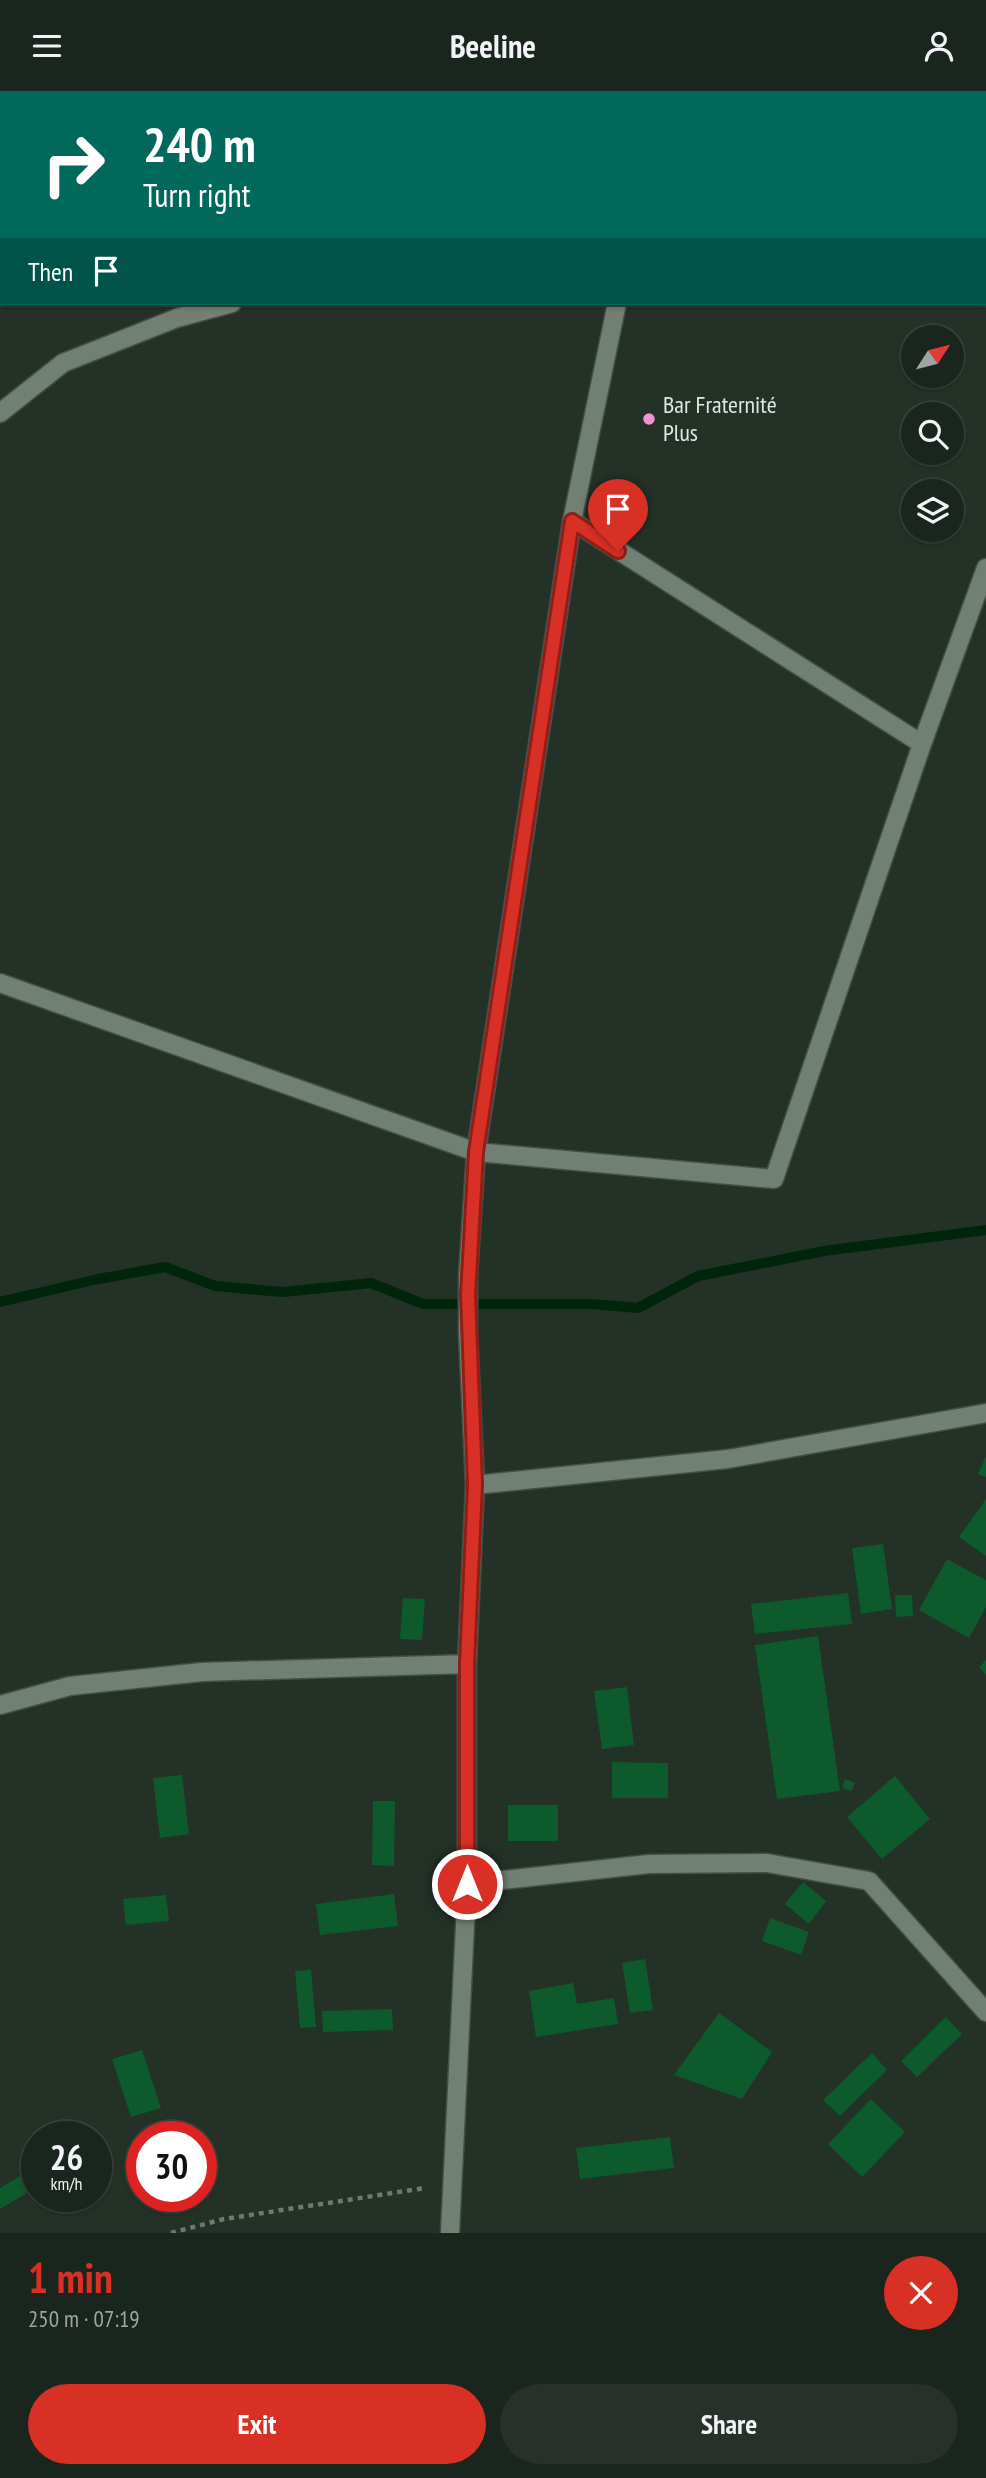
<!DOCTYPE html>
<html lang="en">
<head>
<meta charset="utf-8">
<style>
	body { margin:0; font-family:"PT Sans Narrow",sans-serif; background:#27312a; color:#f1f3f6; height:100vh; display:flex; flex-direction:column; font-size:26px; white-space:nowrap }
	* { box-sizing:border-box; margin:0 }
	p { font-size:23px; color:#9fa5a4 }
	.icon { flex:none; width:38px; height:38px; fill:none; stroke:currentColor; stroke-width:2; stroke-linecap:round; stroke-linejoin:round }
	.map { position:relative; height:2142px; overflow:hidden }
	.details { display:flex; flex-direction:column; background:#1a251d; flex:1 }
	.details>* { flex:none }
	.hud { position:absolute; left:0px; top:0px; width:987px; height:214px; box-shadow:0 2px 5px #0004,0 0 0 2px #38423b; background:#00695c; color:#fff; overflow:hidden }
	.needle { width:46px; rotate:54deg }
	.tools { position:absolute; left:901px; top:234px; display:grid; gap:14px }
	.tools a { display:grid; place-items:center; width:63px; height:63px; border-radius:50%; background:#1a251d; box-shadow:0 2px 5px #0004,0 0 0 2px #38423b; font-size:35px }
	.speed { position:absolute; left:21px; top:2030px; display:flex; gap:14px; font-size:35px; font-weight:700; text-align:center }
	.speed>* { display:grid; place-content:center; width:91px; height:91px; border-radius:50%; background:#1a251d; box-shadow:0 2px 5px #0004,0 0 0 2px #38423b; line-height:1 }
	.speed small { font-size:18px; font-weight:400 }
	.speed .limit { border:10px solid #d22; background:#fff; color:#111 }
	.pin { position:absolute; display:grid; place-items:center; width:60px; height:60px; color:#fff; margin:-72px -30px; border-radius:50% 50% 50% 0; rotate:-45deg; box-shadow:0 0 7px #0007 }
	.pin .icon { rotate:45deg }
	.me { position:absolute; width:77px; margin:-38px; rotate:0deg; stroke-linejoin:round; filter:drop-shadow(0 0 5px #0008) }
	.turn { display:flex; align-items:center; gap:24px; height:147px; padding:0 28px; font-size:32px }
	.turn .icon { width:91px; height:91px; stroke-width:2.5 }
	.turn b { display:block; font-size:49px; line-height:60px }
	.then { display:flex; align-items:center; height:66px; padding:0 28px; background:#0003; gap:14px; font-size:26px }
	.round { display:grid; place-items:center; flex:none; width:74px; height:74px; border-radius:37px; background:#27312a }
	.summary { display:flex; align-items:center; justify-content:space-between; height:119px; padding:0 28px }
	h1 { font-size:42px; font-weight:700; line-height:52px; color:#d93025 }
	.button { display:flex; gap:14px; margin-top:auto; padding:14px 28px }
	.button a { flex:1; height:80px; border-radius:42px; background:#d93025; color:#fff; font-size:28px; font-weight:700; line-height:80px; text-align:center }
	.button a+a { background:#27312a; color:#f1f3f6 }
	header { display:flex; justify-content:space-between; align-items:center; height:91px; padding:0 28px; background:#1a251d; font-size:32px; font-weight:700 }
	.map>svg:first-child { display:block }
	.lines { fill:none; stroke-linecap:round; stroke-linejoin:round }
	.stream { stroke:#00240c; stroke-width:10 }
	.building { fill:#0d5b2d }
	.minor-casing { stroke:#434f46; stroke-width:21 }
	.path { stroke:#6e7a71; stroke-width:4.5; stroke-dasharray:5 5; stroke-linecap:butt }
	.minor { stroke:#708073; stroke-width:18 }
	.route-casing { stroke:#8d1f18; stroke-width:18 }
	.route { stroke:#d93025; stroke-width:12 }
	.poi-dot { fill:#f491d4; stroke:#233127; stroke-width:2.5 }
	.labels { text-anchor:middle; stroke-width:7; stroke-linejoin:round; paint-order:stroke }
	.poi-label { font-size:24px; fill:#dfe8e1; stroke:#233127; text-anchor:start }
</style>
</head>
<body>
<header><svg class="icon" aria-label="menu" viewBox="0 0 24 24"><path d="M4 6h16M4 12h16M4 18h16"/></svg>Beeline<svg class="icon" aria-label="person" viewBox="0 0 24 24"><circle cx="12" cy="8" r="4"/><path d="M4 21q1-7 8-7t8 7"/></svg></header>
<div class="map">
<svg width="986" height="2142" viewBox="0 0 986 2142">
	<rect width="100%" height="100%" fill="#233127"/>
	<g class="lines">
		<path class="stream" d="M0,1211L98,1188L165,1176L215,1195L283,1201L371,1192L423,1213H591L638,1217L698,1185L824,1160L986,1139"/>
	</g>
	<path class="building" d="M986,1365V1386L978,1383Z
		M986,1408V1465L959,1446Z
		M883,1453L892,1518L861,1523L852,1457Z
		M947,1468L986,1489V1516L969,1547L919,1519Z
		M848,1502L852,1533L755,1543L751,1513Z
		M895,1504H912L913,1525L896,1526Z
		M403,1507L425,1508L422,1549L400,1548Z
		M818,1545L840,1700L777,1708L755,1554Z
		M986,1569V1584L979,1576Z
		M627,1596L634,1654L602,1658L594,1600Z
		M612,1671L668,1672V1707H612Z
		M182,1684L189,1743L160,1747L153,1687Z
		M895,1685L930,1728L882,1768L847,1726Z
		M845,1688L855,1692L851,1700L842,1697Z
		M373,1710H395L394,1775L372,1774Z
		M508,1714H558V1750H508Z
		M803,1791L826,1810L809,1833L785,1813Z
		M394,1803L398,1835L320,1844L316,1813Z
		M166,1804L169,1830L126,1834L123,1808Z
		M770,1827L809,1841L801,1864L762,1850Z
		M645,1868L653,1919L630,1922L622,1872Z
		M311,1879L316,1936L300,1937L295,1880Z
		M573,1892L577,1913L614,1907L618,1933L536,1946L529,1900Z
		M392,1918L393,1939L323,1941L322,1920Z
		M719,1922L772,1961L742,2008L674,1984Z
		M946,1926L962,1943L917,1986L901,1970Z
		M142,1959L161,2017L131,2026L112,1968Z
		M872,1962L887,1979L840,2025L823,2009Z
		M871,2008L905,2041L862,2086L828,2053Z
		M670,2046L674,2077L580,2088L576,2057Z
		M34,2077L37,2082V2096L0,2118V2097Z"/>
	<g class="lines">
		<defs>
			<path id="minor" d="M579,0L580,2
				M723,2L725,0
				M0,322L63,272L177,227L232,212
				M572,430L922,653
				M0,892L476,1061L774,1088L922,653L986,477
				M475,1394L728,1368L986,1322
				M0,1614L70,1595L202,1581L467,1573
				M467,1793L649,1773L767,1772L869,1790L986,1921
				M450,2142L467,1793V1573L475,1394L468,1241V1185L476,1061L572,430L617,212"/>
		</defs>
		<use href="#minor" class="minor-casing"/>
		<path class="path" d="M171,2142L224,2128L425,2097"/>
		<use href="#minor" class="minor"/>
	</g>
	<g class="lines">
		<defs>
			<path id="route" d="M467,1793V1573L475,1394L468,1203L476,1061L572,430L618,460"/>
		</defs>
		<use href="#route" class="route-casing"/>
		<use href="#route" class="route"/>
	</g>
	<circle class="poi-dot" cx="649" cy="328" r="7"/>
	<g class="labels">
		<g class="poi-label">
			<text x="663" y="322">Bar Fraternité<tspan x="663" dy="28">Plus</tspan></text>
		</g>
	</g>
</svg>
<div class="tools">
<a><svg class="needle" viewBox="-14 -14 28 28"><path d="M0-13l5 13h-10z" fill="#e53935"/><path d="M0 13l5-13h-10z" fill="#9fa5a4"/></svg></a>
<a><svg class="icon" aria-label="search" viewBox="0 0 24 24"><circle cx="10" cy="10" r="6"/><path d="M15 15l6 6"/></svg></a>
<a><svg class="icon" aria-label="layers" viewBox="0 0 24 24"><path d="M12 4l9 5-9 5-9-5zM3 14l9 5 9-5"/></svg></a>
</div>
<div class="speed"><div>26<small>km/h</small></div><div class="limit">30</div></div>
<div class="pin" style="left:618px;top:460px;background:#d93025"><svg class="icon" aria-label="arrive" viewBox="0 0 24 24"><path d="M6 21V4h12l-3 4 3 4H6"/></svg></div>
<svg class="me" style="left:467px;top:1793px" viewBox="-20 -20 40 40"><circle r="17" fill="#d93025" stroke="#fff" stroke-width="3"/><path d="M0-11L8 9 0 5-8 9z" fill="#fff"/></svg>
<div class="hud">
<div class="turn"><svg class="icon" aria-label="right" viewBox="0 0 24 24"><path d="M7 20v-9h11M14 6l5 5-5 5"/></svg><div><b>240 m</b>Turn right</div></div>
<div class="then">Then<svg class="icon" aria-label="arrive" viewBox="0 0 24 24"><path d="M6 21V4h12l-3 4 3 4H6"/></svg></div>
</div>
</div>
<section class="details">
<div class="summary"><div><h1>1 min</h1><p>250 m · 07:19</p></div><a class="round" style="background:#d93025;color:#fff"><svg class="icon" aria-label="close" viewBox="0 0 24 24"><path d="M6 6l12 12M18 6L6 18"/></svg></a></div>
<div class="button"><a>Exit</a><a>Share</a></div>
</section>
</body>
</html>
